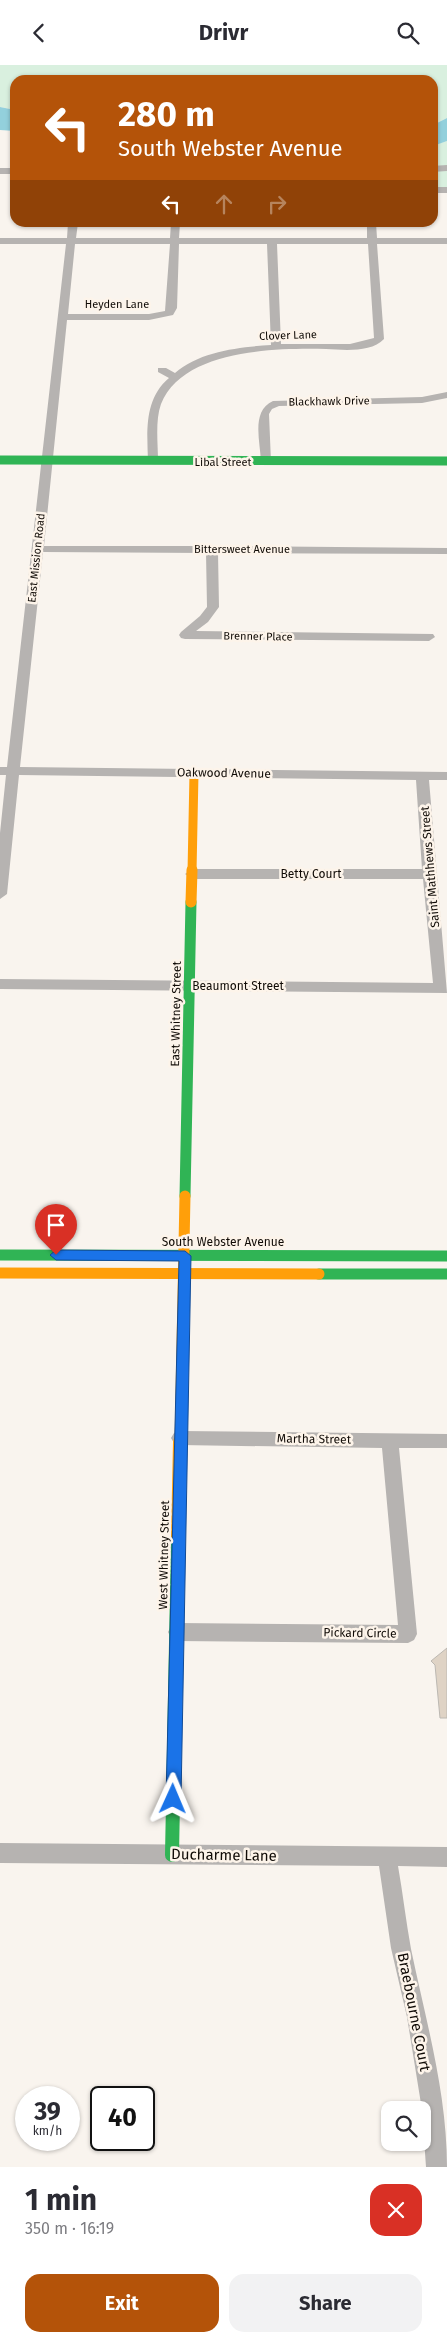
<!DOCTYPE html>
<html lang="en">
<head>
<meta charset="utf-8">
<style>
	body { margin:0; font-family:"Fira Sans",sans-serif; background:#f2f2f3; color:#2b2b33; height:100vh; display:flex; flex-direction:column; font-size:19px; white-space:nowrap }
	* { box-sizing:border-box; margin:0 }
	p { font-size:16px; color:#7c7c81 }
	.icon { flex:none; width:28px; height:28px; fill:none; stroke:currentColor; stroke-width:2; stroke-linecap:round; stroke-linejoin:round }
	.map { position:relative; height:2102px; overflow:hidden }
	.side { display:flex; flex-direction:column; background:#fff; flex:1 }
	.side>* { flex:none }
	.guide { position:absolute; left:10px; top:10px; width:428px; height:152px; border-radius:15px; box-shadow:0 1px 4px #0004; background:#b45309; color:#fff; overflow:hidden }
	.buttons { position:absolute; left:381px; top:2036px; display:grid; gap:10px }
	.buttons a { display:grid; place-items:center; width:50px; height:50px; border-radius:10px; background:#fff; box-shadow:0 1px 4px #0004; font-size:25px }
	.speed { position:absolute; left:15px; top:2021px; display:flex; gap:10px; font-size:25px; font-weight:700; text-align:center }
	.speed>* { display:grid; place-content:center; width:65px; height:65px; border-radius:50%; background:#fff; box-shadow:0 1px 4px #0004; line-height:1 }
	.speed small { font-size:12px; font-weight:400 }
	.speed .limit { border:2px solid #111; border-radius:8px; background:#fff; color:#111 }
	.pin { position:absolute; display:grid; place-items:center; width:42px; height:42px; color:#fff; margin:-51px -21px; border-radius:50% 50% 50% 0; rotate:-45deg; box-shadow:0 0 5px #0007 }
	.pin .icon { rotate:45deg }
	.me { position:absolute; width:55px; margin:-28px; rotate:1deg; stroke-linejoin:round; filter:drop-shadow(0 0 4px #0008) }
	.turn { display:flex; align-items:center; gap:18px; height:105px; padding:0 25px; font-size:22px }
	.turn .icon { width:65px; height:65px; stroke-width:2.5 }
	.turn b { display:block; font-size:35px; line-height:42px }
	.lanes { display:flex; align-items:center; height:48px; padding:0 25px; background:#0003; justify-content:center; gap:25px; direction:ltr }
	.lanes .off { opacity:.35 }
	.round { display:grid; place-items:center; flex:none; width:52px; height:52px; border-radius:15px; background:#f2f2f3 }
	.overview { display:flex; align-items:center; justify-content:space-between; height:85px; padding:0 25px }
	h1 { font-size:30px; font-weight:700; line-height:38px }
	.action { display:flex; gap:10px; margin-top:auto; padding:10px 25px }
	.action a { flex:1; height:58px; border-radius:15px; background:#b45309; color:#fff; font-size:20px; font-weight:700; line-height:58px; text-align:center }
	.action a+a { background:#f2f2f3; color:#2b2b33 }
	header { display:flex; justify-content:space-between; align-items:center; height:65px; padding:0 25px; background:#fff; font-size:22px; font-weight:700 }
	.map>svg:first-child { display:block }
	.green { fill:#d9f0df }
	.water { fill:#93d0dc }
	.building { fill:#dfd3c5; stroke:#bcb8b2 }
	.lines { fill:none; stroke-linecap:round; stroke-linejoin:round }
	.street { fill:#b6b3b1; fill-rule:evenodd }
	.fast-far2 { stroke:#30b455; stroke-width:9 }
	.fast-far1 { stroke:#30b455; stroke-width:11 }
	.fast { stroke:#30b455; stroke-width:14 }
	.slow-far2 { stroke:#ff9f0a; stroke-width:9 }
	.slow-far1 { stroke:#ff9f0a; stroke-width:11 }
	.slow { stroke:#ff9f0a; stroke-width:14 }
	.route { fill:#1a73e8; stroke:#114b97 }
	.labels { text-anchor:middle; stroke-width:5; stroke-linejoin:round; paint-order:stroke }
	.far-street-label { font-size:11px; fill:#100b06; stroke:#fdf4ea }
	.street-label { font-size:12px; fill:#100b06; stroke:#fdf4ea }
	.near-street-label { font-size:15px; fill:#100b06; stroke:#fdf4ea }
</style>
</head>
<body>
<header><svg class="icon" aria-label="back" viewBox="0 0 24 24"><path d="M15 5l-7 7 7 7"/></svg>Drivr<svg class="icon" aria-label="search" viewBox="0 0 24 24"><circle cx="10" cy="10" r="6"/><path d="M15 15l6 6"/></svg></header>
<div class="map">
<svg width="447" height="2102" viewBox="0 0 447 2102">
	<rect width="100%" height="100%" fill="#f9f4ee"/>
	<path class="green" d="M0,0H447V53L433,60L432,15H15V45L0,42Z
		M447,76V122H433L432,81Z"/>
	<path class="water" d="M0,42L15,45V66L0,65Z
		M447,53V76L433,81V60Z"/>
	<path class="building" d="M447,1583V1653H440L435,1600L431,1596Z"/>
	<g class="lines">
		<path class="street" d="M447,100V106L432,107V101Z
			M0,103H15V109H0Z
			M432,122H447V128H432Z
			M68,158H78L76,173H170L171,158H180L179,173H367V158H376L377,173H447V179H377L384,274C371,288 343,285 326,284C276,283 183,284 161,339C155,356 158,378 158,396L153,399L148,396C147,366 144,334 169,313L158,307V303H166L175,308C200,286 240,282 271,280L267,179H179L177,243L173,250L149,255H67L44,481H207L212,480L217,481L447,483V489L218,488L219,542L208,557L196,566L433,569L435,572L429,576L185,574L181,573L179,570L181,567L200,551L207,542L206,488L43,487L20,702L447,707V715H429L447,928L0,924V914L433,918L423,814H192L185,809L192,804H422L416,715L19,710L7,829L0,834V768L6,710H0V702H7L66,179H0V173H67ZM75,179H170L165,246L149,249H68ZM277,179H368L374,273L350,279H281Z
			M447,327V333L422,338L279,341L272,344L269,349L271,397L266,400L261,397C260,375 251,346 273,336L422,332Z
			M180,1366L447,1369V1383H399L417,1569L414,1575L408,1578L177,1576L171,1573L168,1567L171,1561L177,1558L398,1560L382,1383L180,1380L174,1378L171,1373L174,1368Z
			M0,1778L447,1782V1802L398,1801C403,1829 406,1857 411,1884C426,1956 447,2028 447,2102H426L422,2045L407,1952L391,1883L379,1801L0,1798Z"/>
		<path class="fast-far2" d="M0,395L447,396"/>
		<path class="fast-far1" d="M185,1131L191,837
			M0,1190L447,1191
			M319,1209H447"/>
		<path class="fast" d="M172,1790L178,1472"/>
		<path class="slow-far2" d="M192,807L194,708"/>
		<path class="slow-far1" d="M191,837L192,805
			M0,1208L319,1209
			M180,1378L185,1131"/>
		<path class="slow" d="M178,1472L180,1377"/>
	</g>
	<path class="route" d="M56,1185L185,1186L191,1191L181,1734L179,1739L173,1741L168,1739L166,1734L179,1196L56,1195L50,1190Z"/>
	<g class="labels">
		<g class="far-street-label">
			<text x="117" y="243">Heyden Lane</text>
			<text transform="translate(288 270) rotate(-2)" y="4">Clover Lane</text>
			<text transform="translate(329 336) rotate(-1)" y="4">Blackhawk Drive</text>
			<text x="223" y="401">Libal Street</text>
			<text x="242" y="488">Bittersweet Avenue</text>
			<text transform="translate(36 493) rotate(-84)" y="4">East Mission Road</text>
			<text transform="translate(258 571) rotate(1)" y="4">Brenner Place</text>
		</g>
		<g class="street-label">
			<text transform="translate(224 708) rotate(1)" y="4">Oakwood Avenue</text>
			<text transform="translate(430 802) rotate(-95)" y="4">Saint Mathhews Street</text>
			<text x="311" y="813">Betty Court</text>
			<text x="238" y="925">Beaumont Street</text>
			<text transform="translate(176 949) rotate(-89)" y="4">East Whitney Street</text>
			<text x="223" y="1181">South Webster Avenue</text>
			<text transform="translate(314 1374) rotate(1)" y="4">Martha Street</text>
			<text transform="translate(164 1490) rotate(-89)" y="4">West Whitney Street</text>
			<text transform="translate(360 1568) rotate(1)" y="4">Pickard Circle</text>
		</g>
		<g class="near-street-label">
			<text transform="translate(224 1790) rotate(1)" y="5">Ducharme Lane</text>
			<text transform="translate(414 1947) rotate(79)" y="5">Braebourne Court</text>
		</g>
	</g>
</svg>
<div class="buttons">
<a><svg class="icon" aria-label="search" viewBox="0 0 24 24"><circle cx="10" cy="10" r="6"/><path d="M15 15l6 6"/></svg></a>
</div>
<div class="speed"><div>39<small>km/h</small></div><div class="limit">40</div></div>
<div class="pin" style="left:56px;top:1190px;background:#d93025"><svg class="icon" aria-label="arrive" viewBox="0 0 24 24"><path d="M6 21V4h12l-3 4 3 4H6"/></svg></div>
<svg class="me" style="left:173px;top:1734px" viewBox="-20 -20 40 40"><path d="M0-17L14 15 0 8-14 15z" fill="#1a73e8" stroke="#fff" stroke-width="4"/></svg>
<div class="guide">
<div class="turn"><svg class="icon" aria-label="left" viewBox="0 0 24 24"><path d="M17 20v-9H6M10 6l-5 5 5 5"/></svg><div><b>280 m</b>South Webster Avenue</div></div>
<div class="lanes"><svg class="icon" aria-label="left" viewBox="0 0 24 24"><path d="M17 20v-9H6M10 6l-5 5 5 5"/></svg><svg class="icon off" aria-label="ahead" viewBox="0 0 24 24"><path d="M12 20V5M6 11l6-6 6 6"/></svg><svg class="icon off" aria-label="right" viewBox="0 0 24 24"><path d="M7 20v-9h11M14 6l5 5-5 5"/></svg></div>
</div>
</div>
<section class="side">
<div class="overview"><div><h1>1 min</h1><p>350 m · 16:19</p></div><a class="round" style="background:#d93025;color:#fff"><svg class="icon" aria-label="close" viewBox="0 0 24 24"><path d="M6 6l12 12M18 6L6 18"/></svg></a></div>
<div class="action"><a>Exit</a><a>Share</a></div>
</section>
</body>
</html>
